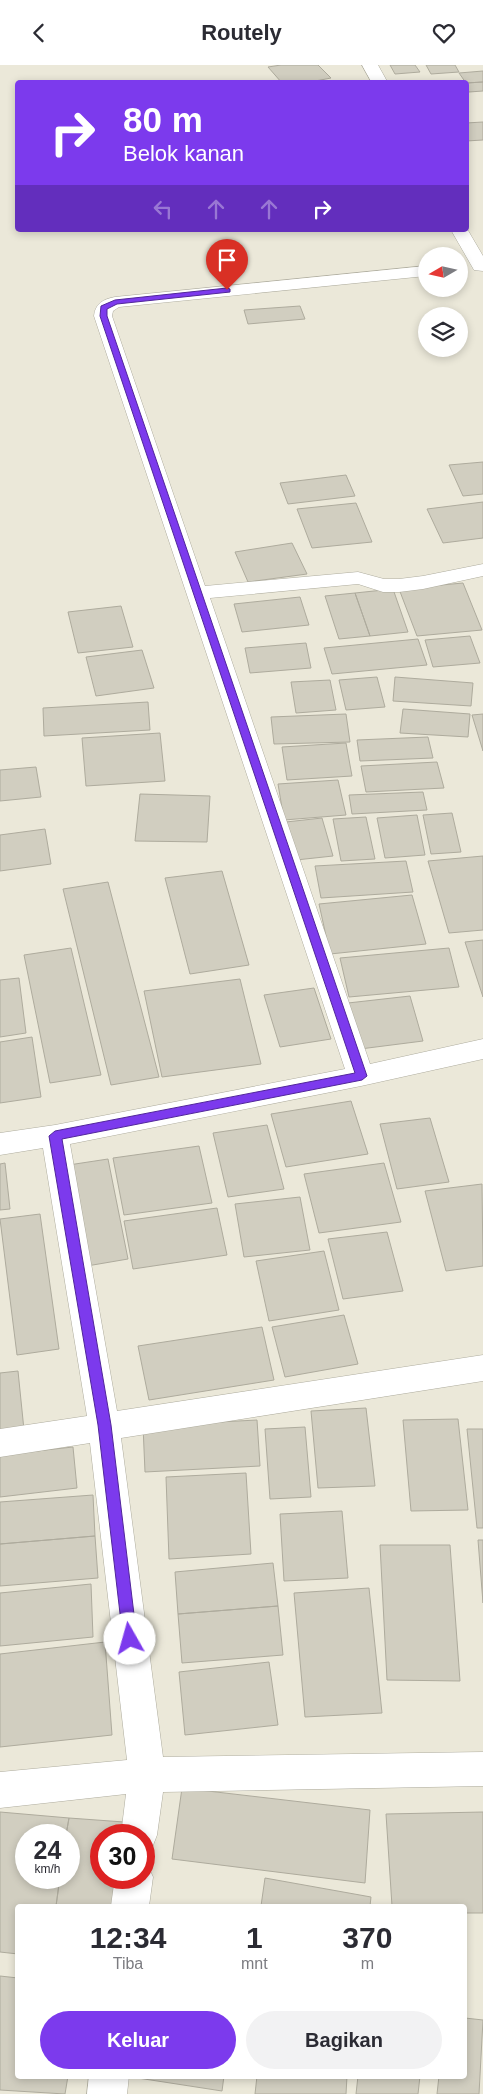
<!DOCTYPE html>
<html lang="id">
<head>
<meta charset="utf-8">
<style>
	body { margin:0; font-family:Helvetica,sans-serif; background:#f2f2f3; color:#2b2b33; height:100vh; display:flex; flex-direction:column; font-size:19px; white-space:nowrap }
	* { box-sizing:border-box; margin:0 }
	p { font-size:16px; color:#7c7c81 }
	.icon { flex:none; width:28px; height:28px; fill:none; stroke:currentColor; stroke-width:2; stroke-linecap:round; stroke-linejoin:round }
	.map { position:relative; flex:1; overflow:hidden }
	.side { position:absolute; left:15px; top:1839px; width:452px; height:175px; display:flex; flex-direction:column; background:#fff; border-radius:5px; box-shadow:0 2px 8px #0003 }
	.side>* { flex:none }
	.hud { position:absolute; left:15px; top:15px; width:454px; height:152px; border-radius:5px; box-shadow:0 2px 8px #0003; background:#7c3aed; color:#fff; overflow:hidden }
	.needle { width:32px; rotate:261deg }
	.buttons { position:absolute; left:418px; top:182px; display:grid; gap:10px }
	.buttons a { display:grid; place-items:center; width:50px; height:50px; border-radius:50%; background:#fff; box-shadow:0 2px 8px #0003; font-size:25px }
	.speed { position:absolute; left:15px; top:1759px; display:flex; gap:10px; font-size:25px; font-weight:700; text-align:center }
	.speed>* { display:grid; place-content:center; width:65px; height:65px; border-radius:50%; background:#fff; box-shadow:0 2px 8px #0003; line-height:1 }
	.speed small { font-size:12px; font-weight:400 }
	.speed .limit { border:8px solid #d22; background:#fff; color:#111 }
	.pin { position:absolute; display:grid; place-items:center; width:42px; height:42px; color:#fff; margin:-51px -21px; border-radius:50% 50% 50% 0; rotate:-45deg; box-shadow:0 0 5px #0007 }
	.pin .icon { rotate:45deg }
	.me { position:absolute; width:55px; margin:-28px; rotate:353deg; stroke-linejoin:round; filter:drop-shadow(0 0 4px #0008) }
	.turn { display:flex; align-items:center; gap:18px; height:105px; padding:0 25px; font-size:22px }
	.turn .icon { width:65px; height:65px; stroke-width:2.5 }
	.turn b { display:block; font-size:35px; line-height:42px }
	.lanes { display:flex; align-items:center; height:48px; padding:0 25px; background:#0003; justify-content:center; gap:25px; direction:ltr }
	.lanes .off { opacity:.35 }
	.eta { display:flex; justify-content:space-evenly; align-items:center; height:85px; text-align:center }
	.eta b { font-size:30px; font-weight:700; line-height:35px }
	.button { display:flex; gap:10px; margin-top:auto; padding:10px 25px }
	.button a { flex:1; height:58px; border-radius:30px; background:#7c3aed; color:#fff; font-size:20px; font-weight:700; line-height:58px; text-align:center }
	.button a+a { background:#f2f2f3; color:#2b2b33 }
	header { display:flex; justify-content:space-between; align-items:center; height:65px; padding:0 25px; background:#fff; font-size:22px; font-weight:700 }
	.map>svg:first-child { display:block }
	.building { fill:#d1cec0; stroke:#aeab9d }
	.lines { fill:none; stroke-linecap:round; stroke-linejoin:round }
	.minor-casing { stroke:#aeac9e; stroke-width:1 }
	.minor { fill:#fff; fill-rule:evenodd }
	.route { fill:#7c3aed; stroke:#51269a }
</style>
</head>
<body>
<header><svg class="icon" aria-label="back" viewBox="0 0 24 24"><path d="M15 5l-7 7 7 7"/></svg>Routely<svg class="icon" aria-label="heart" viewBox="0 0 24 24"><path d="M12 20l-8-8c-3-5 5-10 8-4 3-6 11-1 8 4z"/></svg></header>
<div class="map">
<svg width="483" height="2029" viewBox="0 0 483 2029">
	<rect width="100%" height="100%" fill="#ebe8d9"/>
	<path class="building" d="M281,0H318L331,13L305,18H282L268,2Z
		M390,0H415L420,7L395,9Z
		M426,0H455L459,7L431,9Z
		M483,6V17L466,18L459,8Z
		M483,17V26L469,27L466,22V18Z
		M483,57V75L466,76V58Z
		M300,241L305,254L248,259L244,245Z
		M483,397V429L463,431L449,400Z
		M346,410L355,431L288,439L280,418Z
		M483,437V473L443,478L427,444Z
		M356,438L372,477L312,483L297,444Z
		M292,478L307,509L248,517L235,487Z
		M463,518L482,565L417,571L399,524Z
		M393,524L408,567L370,571L355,528Z
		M355,528L370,571L339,574L325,531Z
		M300,532L309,560L242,567L234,539Z
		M121,541L133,582L78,588L68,547Z
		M470,571L480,598L433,602L425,575Z
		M418,574L427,600L332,609L324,583Z
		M306,578L311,603L250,608L245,583Z
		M142,585L154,623L96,631L86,592Z
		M377,612L385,642L346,645L339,615Z
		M395,612L473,618L471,641L393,636Z
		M330,615L336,645L296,648L291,617Z
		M148,637L150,665L44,671L43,643Z
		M403,644L470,649L468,672L400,668Z
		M346,649L350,677L274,679L271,652Z
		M483,649V686L472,650Z
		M160,668L165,716L86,721L82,673Z
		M428,672L433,693L360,696L357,675Z
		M346,678L352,711L287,715L282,682Z
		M437,697L444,723L366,727L361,701Z
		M36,702L41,732L0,736V705Z
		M338,715L346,750L284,755L278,719Z
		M423,727L427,745L352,749L349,730Z
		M140,729L210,731L207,777L135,776Z
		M452,748L461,787L431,789L423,750Z
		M417,750L425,790L385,793L377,753Z
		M366,752L375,794L341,796L333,754Z
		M322,753L333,791L296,795L286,757Z
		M45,764L51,799L0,806V770Z
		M483,791V865L449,868L428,796Z
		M406,796L413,827L321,833L315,801Z
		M222,806L249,900L190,909L165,813Z
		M108,817L159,1012L111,1020L63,824Z
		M412,830L426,879L330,889L319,839Z
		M483,875V932L465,877Z
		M71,883L101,1010L50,1018L24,890Z
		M449,883L459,922L349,932L340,893Z
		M19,913L26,968L0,972V915Z
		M240,914L261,999L162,1012L144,926Z
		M314,923L331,974L280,982L264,930Z
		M410,931L423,976L360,984L348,938Z
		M32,972L41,1032L0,1038V977Z
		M351,1036L368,1089L286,1102L271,1049Z
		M430,1053L449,1117L397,1124L380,1059Z
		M267,1060L284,1124L228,1132L213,1068Z
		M199,1081L212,1138L124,1150L113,1093Z
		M108,1094L128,1194L81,1202L62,1101Z
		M5,1098L10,1144L0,1145V1099Z
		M384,1098L401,1157L319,1168L304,1109Z
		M482,1119L483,1201L446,1206L425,1126Z
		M300,1132L310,1185L244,1192L235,1139Z
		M217,1143L227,1190L133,1204L124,1156Z
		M40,1149L59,1284L17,1290L0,1154Z
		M387,1167L403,1226L343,1234L328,1174Z
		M324,1186L339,1245L269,1256L256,1196Z
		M344,1250L358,1299L285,1312L272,1262Z
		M262,1262L274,1315L149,1335L138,1281Z
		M18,1306L24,1365L0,1368V1308Z
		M366,1343L375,1421L318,1423L311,1346Z
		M458,1354L468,1445L411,1446L403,1355Z
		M257,1355L260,1401L145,1407L143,1361Z
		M305,1362L311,1432L270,1434L265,1364Z
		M467,1364H483V1463H477Z
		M73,1382L77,1423L0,1432V1390Z
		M246,1408L251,1489L169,1494L166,1412Z
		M93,1430L95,1471L0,1479V1437Z
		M342,1446L348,1513L284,1516L280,1449Z
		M95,1471L98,1513L0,1521V1479Z
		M478,1475H483V1538Z
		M380,1480H450L460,1616L387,1615Z
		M273,1498L278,1541L178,1549L175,1507Z
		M91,1519L93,1572L0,1581V1528Z
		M369,1523L382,1648L305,1652L294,1528Z
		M278,1541L283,1590L182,1598L178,1549Z
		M105,1577L112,1670L0,1682V1589Z
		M269,1597L278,1660L185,1670L179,1607Z
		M182,1723L370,1745L365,1818L172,1794Z
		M0,1747L69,1753L66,1770H26V1812H60L56,1841H18V1889L0,1887Z
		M483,1747V1848H465V1841H392L386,1749Z
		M69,1753L124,1757L122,1770H101V1812H117L113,1841H56L60,1812H69V1770H66Z
		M265,1813L371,1832L370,1841H261Z
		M0,1911L18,1913V2011H68L65,2029L0,2025Z
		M465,1953L483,1955L479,2029H437L439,2011H465Z
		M125,2011H224L222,2026Z
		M257,2011H347L346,2029H255Z
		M358,2011H420L418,2029H356Z"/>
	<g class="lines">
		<defs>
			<path id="minor" d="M362,0H378L388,18H372Z
				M466,162L483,191V206L474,205L451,165H466Z
				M426,201V211L119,242L113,246L112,251L205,521L358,507L384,514H399L423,511L483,499V511L423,524L399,527H383L358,519L210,533L370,999L483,974V994L361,1021L70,1079L117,1346L483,1290V1316L121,1373L163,1692L483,1687V1721L163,1727L157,1770L152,1783L144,1786V1770H121L126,1729L0,1743V1707L127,1695L90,1378L0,1392V1364L87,1351L43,1083L0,1090V1068L55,1060L345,1004L94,251C95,239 103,234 115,232Z
				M144,1798L147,1799L153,1812L149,1841H111L115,1812H144Z
				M89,2011H129L127,2029H87Z"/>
		</defs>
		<use href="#minor" class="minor-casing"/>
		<use href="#minor" class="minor"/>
	</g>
	<path class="route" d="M227,223L230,224V227L117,239L107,244V251L367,1011L362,1015L62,1074L111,1360L137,1574L135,1579L130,1581L125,1579L123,1574L98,1360L49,1071L55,1066L355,1008L100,251L101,241L115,235Z"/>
</svg>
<div class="buttons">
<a><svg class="needle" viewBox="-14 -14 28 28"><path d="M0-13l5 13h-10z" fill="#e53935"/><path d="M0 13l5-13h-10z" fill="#7c7c81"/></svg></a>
<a><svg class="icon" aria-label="layers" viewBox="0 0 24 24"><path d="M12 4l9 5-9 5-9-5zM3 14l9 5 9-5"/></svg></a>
</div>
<div class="speed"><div>24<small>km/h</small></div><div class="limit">30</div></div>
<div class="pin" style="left:227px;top:225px;background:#d93025"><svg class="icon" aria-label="arrive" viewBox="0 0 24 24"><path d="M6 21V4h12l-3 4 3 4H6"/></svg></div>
<svg class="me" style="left:130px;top:1574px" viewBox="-20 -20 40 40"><circle r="19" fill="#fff"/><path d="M0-13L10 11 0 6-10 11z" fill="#7c3aed"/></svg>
<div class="hud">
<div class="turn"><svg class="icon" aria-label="right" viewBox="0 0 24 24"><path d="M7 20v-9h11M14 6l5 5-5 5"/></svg><div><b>80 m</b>Belok kanan</div></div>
<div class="lanes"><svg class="icon off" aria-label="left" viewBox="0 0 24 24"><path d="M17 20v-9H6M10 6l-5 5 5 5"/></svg><svg class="icon off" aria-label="ahead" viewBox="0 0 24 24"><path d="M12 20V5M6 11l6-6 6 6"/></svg><svg class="icon off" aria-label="ahead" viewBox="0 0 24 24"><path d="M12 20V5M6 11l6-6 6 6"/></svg><svg class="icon" aria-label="right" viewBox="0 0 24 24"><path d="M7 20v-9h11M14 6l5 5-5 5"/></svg></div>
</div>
<section class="side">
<div class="eta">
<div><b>12:34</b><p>Tiba</p></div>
<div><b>1</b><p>mnt</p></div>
<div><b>370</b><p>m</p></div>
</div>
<div class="button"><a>Keluar</a><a>Bagikan</a></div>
</section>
</div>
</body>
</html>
